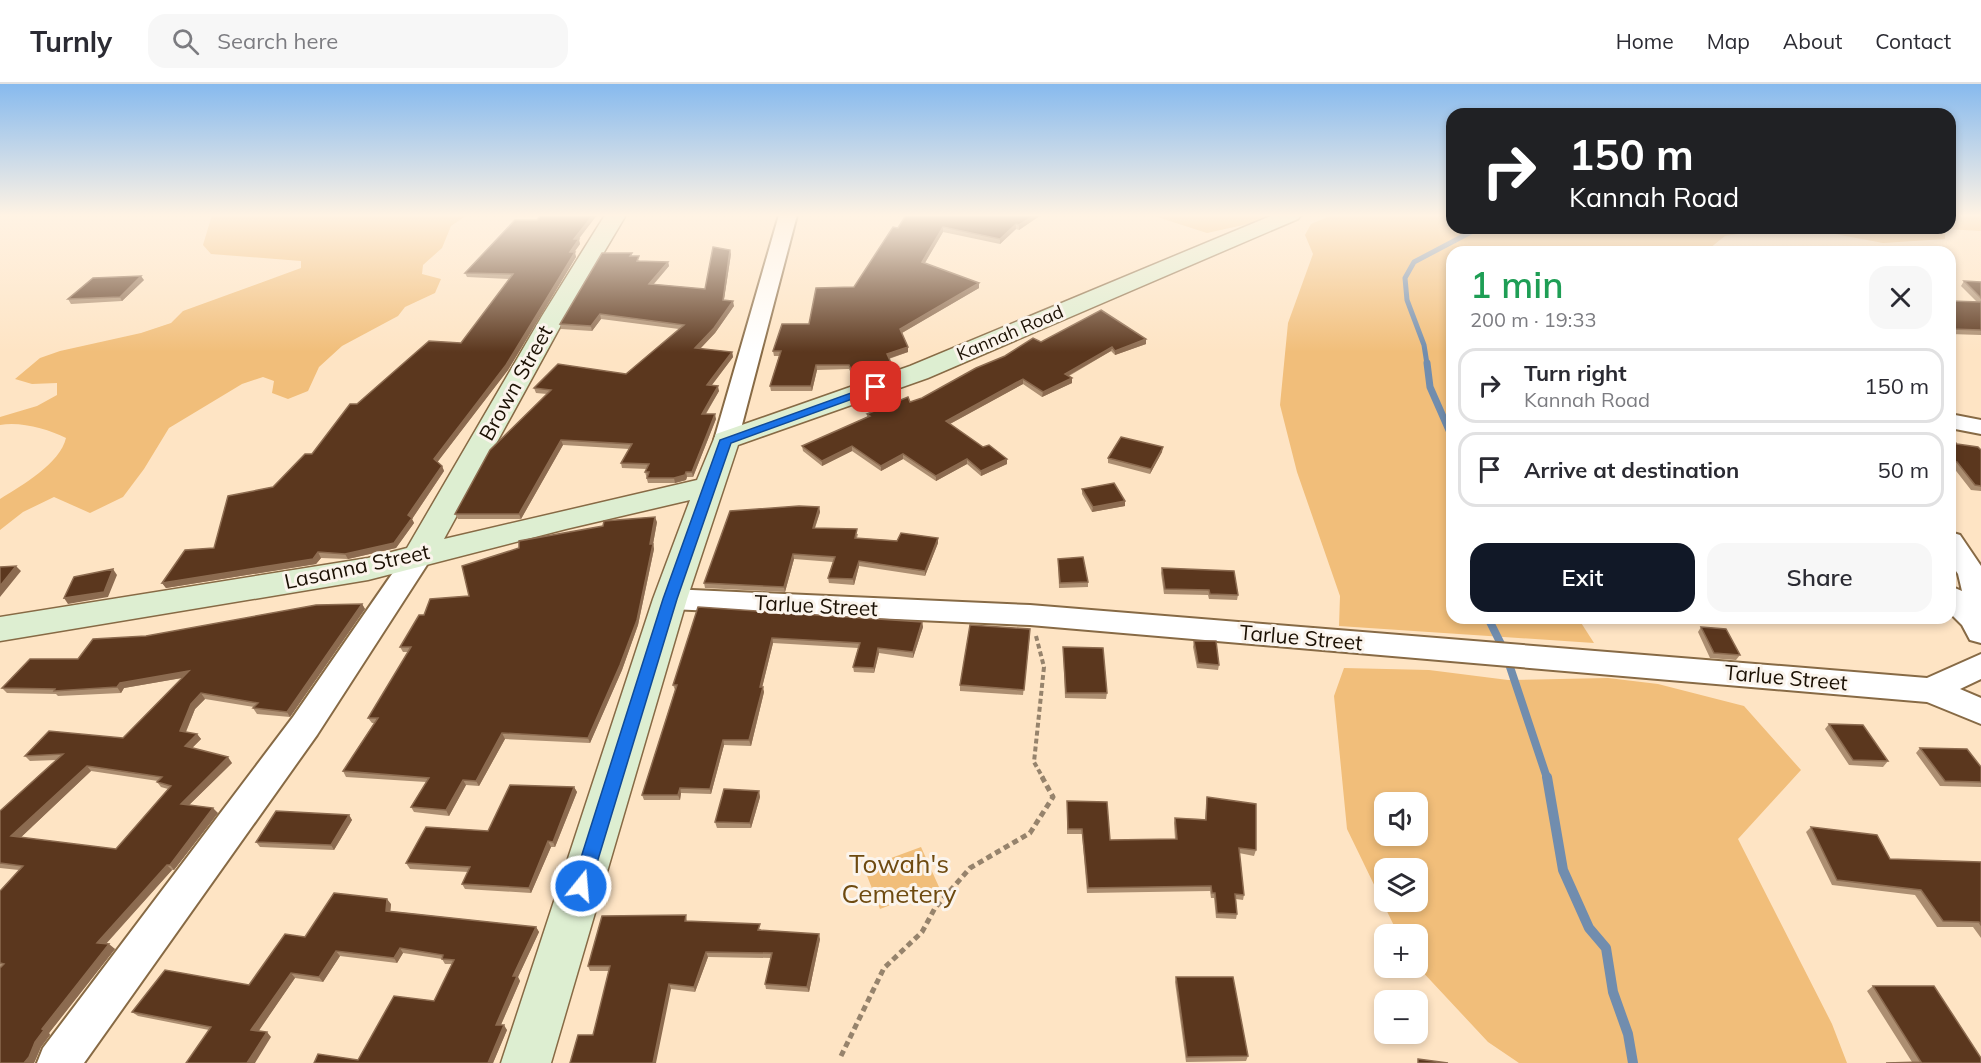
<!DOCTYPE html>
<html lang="en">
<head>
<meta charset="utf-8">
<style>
	body { margin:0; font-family:Mulish,sans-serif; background:#f7f7f7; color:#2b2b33; height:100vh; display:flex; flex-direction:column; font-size:22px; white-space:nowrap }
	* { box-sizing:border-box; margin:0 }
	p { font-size:20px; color:#7c7c81 }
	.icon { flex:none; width:33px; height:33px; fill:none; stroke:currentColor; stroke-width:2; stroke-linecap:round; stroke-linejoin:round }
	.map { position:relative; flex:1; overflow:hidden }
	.details { position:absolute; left:1446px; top:162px; width:510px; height:378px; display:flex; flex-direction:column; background:#fff; border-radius:18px; box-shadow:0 3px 9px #0003 }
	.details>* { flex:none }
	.hud { position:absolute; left:1446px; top:24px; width:510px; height:126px; border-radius:18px; box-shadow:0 3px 9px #0003; background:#202124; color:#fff; overflow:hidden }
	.tools { position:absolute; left:1374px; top:708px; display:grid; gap:12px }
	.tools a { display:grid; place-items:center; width:54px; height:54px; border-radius:12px; background:#fff; box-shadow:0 3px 9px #0003; font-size:30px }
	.pin { position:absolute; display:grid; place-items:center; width:51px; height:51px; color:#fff; margin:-26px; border-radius:12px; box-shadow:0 3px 9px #0006 }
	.me { position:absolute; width:66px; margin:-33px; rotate:17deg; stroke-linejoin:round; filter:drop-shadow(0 0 4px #0008) }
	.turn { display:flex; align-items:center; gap:21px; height:126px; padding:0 24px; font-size:27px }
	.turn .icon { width:78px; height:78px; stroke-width:2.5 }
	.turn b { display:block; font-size:42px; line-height:51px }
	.round { display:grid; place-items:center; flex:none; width:63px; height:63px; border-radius:18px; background:#f7f7f7 }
	.headline { display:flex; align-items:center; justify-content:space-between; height:102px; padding:0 24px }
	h1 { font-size:36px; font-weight:600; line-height:45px; color:#1e9e55 }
	.action { display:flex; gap:12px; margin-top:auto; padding:12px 24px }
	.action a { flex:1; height:69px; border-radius:18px; background:#111827; color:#fff; font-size:24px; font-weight:600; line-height:69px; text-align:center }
	.action a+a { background:#f7f7f7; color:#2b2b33 }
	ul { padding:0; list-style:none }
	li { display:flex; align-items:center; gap:18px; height:75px; margin:0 12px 9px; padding:0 12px; border:3px solid #e1e1e2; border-radius:18px }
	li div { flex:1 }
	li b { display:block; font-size:22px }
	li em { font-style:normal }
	header { display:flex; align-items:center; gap:36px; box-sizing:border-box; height:84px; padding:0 30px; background:#fff; border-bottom:2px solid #e1e1e2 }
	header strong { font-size:28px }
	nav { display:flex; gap:33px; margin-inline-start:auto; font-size:21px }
	.search { width:420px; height:54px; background:#f7f7f7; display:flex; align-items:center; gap:15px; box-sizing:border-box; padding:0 21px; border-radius:18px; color:#7c7c81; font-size:22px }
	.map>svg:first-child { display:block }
	.green { fill:#f1be7a; fill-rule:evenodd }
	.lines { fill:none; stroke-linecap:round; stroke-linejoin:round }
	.stream-far3 { stroke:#718dae; stroke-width:5 }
	.stream-far2 { stroke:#718dae; stroke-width:7 }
	.stream-far1 { stroke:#718dae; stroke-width:8 }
	.stream { stroke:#718dae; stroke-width:10 }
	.street-casing { stroke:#876a45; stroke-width:4 }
	.secondary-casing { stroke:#876a45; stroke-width:3 }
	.path-far1 { stroke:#96836c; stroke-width:4; stroke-dasharray:5 3; stroke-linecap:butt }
	.path { stroke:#96836c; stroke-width:5; stroke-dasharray:6 4; stroke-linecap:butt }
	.street { fill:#fff; fill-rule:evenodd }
	.secondary { fill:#ddeed1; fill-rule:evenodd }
	.wall { fill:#ac8e71; fill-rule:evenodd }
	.shaded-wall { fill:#8c6b50 }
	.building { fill:#5b371e; stroke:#8c6b50; stroke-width:1.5; fill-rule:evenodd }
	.route { fill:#1a73e8; stroke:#114b97; stroke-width:1.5 }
	.labels { text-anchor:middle; stroke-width:6; stroke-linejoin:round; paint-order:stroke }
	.far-street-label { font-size:18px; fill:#1b1003; stroke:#fbf4ec }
	.street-label { font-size:21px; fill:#1b1003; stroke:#fbf4ec }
	.near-park-label { font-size:26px; fill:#6e4a10; stroke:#fbf4ec }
</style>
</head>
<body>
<header>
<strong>Turnly</strong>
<div class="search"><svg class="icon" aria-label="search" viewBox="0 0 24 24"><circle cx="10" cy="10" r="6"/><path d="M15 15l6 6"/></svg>Search here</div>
<nav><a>Home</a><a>Map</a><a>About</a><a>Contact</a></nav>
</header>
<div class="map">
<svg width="1981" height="979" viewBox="0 0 1981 979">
	<rect width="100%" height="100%" fill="#fee4c4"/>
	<path class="green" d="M212,131H467L451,142L442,164L423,181L422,190L441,195L435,209L405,223L398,232L342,262L319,283L308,307L288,315L272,309L274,297L263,293L242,300L169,344L144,385L123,413L90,429L54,413L23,428L0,446V415C22,401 60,380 66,354C48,345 20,337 0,341V333L37,322L57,311V299L32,300L15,295L40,274L60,267L141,249L171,239L183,227L301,184V177L211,170L203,161Z
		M1151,131H1278L1266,136L1207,149Z
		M1332,131H1452V144H1780L1725,152L1705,168H1452V534H1578L1594,559L1339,542L1340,512L1297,388L1280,321L1288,239L1313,170L1305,151L1311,140Z
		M1950,131H1981V147L1945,145V155L1883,159L1803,144H1950Z
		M1344,584L1429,586L1508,596L1608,594L1658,600L1744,622L1801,686L1738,755L1832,940L1847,979H1519L1488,958L1418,883V850H1398L1347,745L1334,612ZM1418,718V752H1384V718ZM1418,784V818H1384V784Z
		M921,763L939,803L880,825L864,784Z"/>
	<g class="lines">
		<path class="stream-far3" d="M1452,136L1449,140L1452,141
			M1427,280L1424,261L1407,216L1405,194L1414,178L1471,148L1460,144"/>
		<path class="stream-far2" d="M1427,279L1430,303L1452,353
			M1452,365L1450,381L1452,396"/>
		<path class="stream-far1" d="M1488,534L1502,562
			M1510,583L1547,694"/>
		<path class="stream" d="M1547,693L1563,786L1589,844L1606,864L1613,908L1628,950L1633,979"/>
		<defs>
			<path id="street" d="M779,131H797L738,356L735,361L726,363L717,361L714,356Z
				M1950,330L1981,336V350L1950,344Z
				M1950,448L1960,451L1981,482V559L1970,556L1962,541L1950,529V502L1962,507L1958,490L1950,478Z
				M420,461L430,464L434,470L317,651L84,979H37L43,964L293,633L410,464Z
				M670,505L1030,521L1927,594L1981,570V595L1960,605L1981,614V640L1927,618L1030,541L670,525L660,522L655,515L660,508Z"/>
			<path id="secondary" d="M605,131H626L566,232L444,455L697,396L716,350L910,282L1273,131H1301L1298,135L928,294L738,361L687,515L551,979H501L653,515L690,416L566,445L368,496L0,557V533L368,474L407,464L542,232Z"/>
		</defs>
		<use href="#street" class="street-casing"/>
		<use href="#secondary" class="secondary-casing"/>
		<path class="path-far1" d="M1036,552L1044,583L1034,678L1043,694"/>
		<path class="path" d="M841,972L884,884L922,848L935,824L970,784L1030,749L1053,713L1042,693"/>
		<use href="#street" class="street"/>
		<use href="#secondary" class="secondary"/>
	</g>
	<path class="wall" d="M541,131H597L578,155L580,160L574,168L576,173L508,286L437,378L442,382L444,387L412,435L414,439L396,464L348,475L321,474L316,480L166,504L162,499L214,464L273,403L312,370L357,320L461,259L509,195L467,193L465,189L537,136Z
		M906,131H1041L1019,146L1016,145L1000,160L943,148L925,179L979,199V204L902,249L908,263V268L889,275L892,286L854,295L849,285L817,286L812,307H771L770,302L779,272H774L773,267L809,240L854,203L898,144Z
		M731,170L724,216L734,222L715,249L700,265L732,268L733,273L712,301L719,307L706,330L716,335L693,393H687L686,396L675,399H648L645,388L647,385L622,384L621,379L629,365L563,361L521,435H458L455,430L547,310L536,309L534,304L626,290L679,245L601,235L592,247L561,245L560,240L632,172L640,177L668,178L669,182L654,200L705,205Z
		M144,196L122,217L71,220L68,215Z
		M1964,197L1981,198V251L1950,250V217L1977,218L1961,202Z
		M1041,258L1146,260L1115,271L1111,267L1069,292L1072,294V299L1042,313L1023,300L950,340L1007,380L981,392L967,380L936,397L903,375L881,387L852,367L822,382L803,367L802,362L867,333V330L910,318L922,314Z
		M1950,353L1957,360L1981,366V407L1971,406L1953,383H1950Z
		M1162,368L1150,390L1108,379V374Z
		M1082,405L1125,417V422L1092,428L1082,410Z
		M819,423L820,428L815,444L858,450L857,454L938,459L925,492L859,482L854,501L829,499L828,494L833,478L794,475L785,508L705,504L704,499Z
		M657,438L653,460L654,465L638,541L622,586L590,659L505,655L479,702L466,701L449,732L414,728L411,723L426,698L346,693L343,687L374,639H372L368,634L408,568H403L400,563L424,531L469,512Z
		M1058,475L1088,498V503L1059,504Z
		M1162,484L1238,511L1237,516L1209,515L1208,511L1164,510L1161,489Z
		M362,520L365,525L290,633L257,630L253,624L254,623L205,615L195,625L186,648L197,650L201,655L192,664L232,679L189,721L218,729L174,786H172L106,860L115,865L49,949L50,951L41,963L34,979H0V807L19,786L0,784V727L56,676L30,677L25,672L123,654L182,594L124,604L121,609L58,612L56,610L7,609L2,604L78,575L146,552ZM91,687L158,697L157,698L161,703L168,705L116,765L20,754Z
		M698,523L922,538L923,543L913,574L879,569L874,589L854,588L853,583L858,564L773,559L762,603L764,608L751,662L724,661L711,710L681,709L680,716H644L642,711L675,606L673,601Z
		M1701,543L1740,571L1736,576L1710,574L1698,548Z
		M1030,550L1023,611L960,607V601Z
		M1194,557L1219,581L1218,586L1197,584L1193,563Z
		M1063,563L1107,609L1106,615L1065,614Z
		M1829,640L1888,677L1883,683L1849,681L1825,645Z
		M1920,664L1981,683V703L1940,702L1916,669Z
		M574,703L577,708L555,763H551L531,809L465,805L462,800L468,788L410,785L406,779L488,747Z
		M759,707L760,713L751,744H717L715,738Z
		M1207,713L1256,766L1254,772L1239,769L1244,811L1243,816L1236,815L1237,830L1236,835L1216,834L1214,814H1211L1210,807L1087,809L1082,750H1067V717L1110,756L1175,755L1174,739L1175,734L1205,735Z
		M349,731L352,736L334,766L260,763L256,758Z
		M1811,743L1890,775L1981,778V854L1973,843H1937L1915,811L1832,801L1806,748Z
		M391,820L390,827L536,843L539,848L518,893L520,897L501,941L507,946L493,979H314L358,976L434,917L452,880H445L442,875L403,869L397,879L340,872L323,898L295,894L258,947L271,953L209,946L138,932L132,928L249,901L305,853Z
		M686,831L687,837L761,845V847L820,855L809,908L766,905L765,900L771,874L708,873L695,908L671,905L593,951L609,887H590L588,882Z
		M1176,893L1248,972L1246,977L1186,978L1175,898Z
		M1873,902L1981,979H1885L1912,978L1867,907Z"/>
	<path class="shaded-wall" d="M593,131H597L575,160L574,155Z
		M1035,131H1041L1019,146V141Z
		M1016,140V145L1000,160V155Z
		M943,143V148L923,182L922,178Z
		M579,155L580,160L571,173L570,168Z
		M730,166L731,170L723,221V216Z
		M575,168L576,173L508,286L436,380L434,375Z
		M668,178L669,182L650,204L649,200Z
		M141,192L144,196L122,217L120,213Z
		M979,199V204L900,250V245Z
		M733,217L734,222L715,249L696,269L695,264Z
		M600,230L601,235L592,247L591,242Z
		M1146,255V260L1115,271V267Z
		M908,263V268L887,275V270Z
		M1112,263L1111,267L1064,294L1065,290Z
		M732,268L733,273L708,306L707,301Z
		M816,281L817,286L812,307L811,302Z
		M892,281V286L854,295L853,290Z
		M1072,294V299L1042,313L1043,308Z
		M1023,295V300L946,342V337Z
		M718,302L719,307L703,334L702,330Z
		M715,330L716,335L693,393L692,388Z
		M561,356L563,361L521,435L519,430Z
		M852,362V367L822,382V377Z
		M1163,363L1162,368L1150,390L1151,385Z
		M903,370V375L881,387V382Z
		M967,375V380L936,397V392Z
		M1007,375V380L981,392V387Z
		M442,382L444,387L412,435L414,439L396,464L348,475L345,470L408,431Z
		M686,388L687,393L686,396L675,399L674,394Z
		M1125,417V422L1092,428L1093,423Z
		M819,423L820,428L813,449V444Z
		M655,433L657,438L653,460L654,465L638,541L622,586L590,659L588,654L650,460Z
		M938,454V459L925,492V487Z
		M318,468L321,474L316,480L166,504L162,499Z
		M793,470L794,475L785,508L784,503Z
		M859,477V482L854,501L853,495Z
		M16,482L21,487L0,513V502Z
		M113,485L117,491L108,513L68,520L64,514Z
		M362,520L365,525L290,633L287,628Z
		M922,538L923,543L913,574V568Z
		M772,554L773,559L761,608L760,603Z
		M878,564L879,569L874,589V584Z
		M189,587L193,592L124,604L121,609L117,603L120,599Z
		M763,603L764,608L751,662L749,656Z
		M201,609L205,615L195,625L184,652L180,647L191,620Z
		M502,649L505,655L479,702L476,697Z
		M197,650L201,655L189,667L185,662Z
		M723,656L724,661L711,710L710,705Z
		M228,673L232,679L185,725L181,720Z
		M87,682L91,687L16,758L11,752Z
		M463,696L466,701L449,732L446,726Z
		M574,703L577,708L555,763L553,758Z
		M680,704L681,709L680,716L678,711Z
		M759,707L760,713L751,744L750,739Z
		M213,724L218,729L174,786L170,781Z
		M349,731L352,736L334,766L331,761Z
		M548,757L551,763L531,809L529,804Z
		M167,781L172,786L102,864L97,859Z
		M387,815L391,820L390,832L386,827Z
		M536,843L539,848L518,893L520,897L499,945L496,941L513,892Z
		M819,850L820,855L809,908L807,903Z
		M109,860L115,865L49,949L50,951L41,963L35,977L34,979H24L42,945Z
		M400,864L403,869L397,879L394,874Z
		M336,867L340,872L323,898L319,893Z
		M706,868L708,873L695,908L694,903Z
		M291,889L295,894L256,951L251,946Z
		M669,900L671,905L656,979H653Z
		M504,941L507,946L493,979H488Z
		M267,948L271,953L255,979H247Z"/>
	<path class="building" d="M541,131H593L574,155H579L570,168H575L506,281L434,375L442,382L408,431L412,434L394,459L345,470L318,468L313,475L162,499L185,466L214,464L228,412L273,403L305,370H312L350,320H357L429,257L461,259L513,190L465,189L515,136H537Z
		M906,131H1035L1019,141L1016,140L1000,155L943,143L922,178L979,199L900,245L908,263L887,270L892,281L853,290L849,281H816L811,302H770L781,267H773L782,240H809L816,204L854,203L893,143L898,144Z
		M713,163L730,166L723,216L733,217L714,244L695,264L732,268L707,301L718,302L702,330H715L692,388H686L685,391L674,394H647L649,388H645L649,380L621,379L632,360L561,356L519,430H455L490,366L551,306L534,304L558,280L626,290L684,241L600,230L591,242L560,240L602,169H632L630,172H639L637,177L668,178L649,200L705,205Z
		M141,192L120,213L68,215L93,194Z
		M1964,197L1981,198V214Z
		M1950,217L1981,218V246L1950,245Z
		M1101,226L1146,255L1115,267L1112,263L1065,290L1072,294L1043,308L1023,295L946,337L983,363L989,361L1007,375L981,387L967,375L936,392L903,370L881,382L852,362L822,377L802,362L870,332L867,330L908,313L910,318L922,314L976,284L1005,272L1033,254L1041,258Z
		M1121,353L1163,363L1151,385L1108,374Z
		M1950,353L1957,360L1978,363L1981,366V402L1975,401L1957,378L1950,377Z
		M1114,399L1125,417L1093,423L1082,405Z
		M799,422L819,423L813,444L857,445L855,454L897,457L901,449L938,454L925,487L859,477L853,495L828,494L835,473L793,470L784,503L704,499L730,427Z
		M655,433L650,460H653L637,536L620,581L588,654L502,649L476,697L463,696L446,726L411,723L429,694L343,687L378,634H368L411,563H400L419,531H424L430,515L469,512L462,482L519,464V457L603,442L604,437Z
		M1083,473L1088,498L1060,499L1058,475Z
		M16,482L0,502V483Z
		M1162,484L1234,487L1238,511L1210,510L1209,506L1165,505Z
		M113,485L104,508L64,514L74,493Z
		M362,520L287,628L253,624L258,619L201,609L191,620L180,647L197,650L185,662L228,673L181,720L213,724L170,781H167L97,859L109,860L42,945L44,946L35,958L29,973L24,979H0V884L4,880L0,879V807L23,782L0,779V727L63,670L25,672L49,647L123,654L189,587L120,599L117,603L54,607L55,605L2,604L30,575H78L93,555L146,552L316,521ZM87,682L162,693L157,698L171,702L116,765L11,752Z
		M698,523L922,538L913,568L878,564L874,584L853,583L860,559L772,554L760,603H763L749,656H723L710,705L680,704L678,711H642L677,601H673Z
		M970,541L1030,545L1024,606L960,601Z
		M1701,543L1726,545L1740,571L1714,569Z
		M1194,557H1216L1219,581L1198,579Z
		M1063,563L1103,564L1107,609H1066Z
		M1829,640L1863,641L1888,677L1853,676Z
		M1920,664L1967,665L1981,683V698L1945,697Z
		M510,701L574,703L553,758L548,757L529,804L462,800L470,783L406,779L426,743L488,747Z
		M724,705L759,707L750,739L715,738Z
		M1207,713L1256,720V766L1239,764L1244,811L1235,810L1237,830L1217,829L1215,809H1212L1211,802L1088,804L1082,745H1068L1067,717L1107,718L1110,756L1177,755L1175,734L1206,736Z
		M276,727L349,731L331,761L256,758Z
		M1811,743L1877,751L1890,775L1981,778V841L1979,838L1943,837L1921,806L1837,796Z
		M334,809L387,815L386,827L536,843L513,892H517L496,941H504L488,979H314L318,970L358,976L394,912L434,917L454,876L442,875L443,871L400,864L394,874L336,867L319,893L291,889L251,946L267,948L247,979H186L211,943L132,928L165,886L249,901L285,850L305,853Z
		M686,831L685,837L760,840L758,846L819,850L807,903L765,900L772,869L706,868L694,903L669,900L653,979H570L578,951H593L610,882H588L602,832Z
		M1176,893H1233L1248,972L1187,973Z
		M1873,902H1934L1981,974V979H1886L1921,978Z
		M1418,975L1448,979H1418Z"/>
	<linearGradient id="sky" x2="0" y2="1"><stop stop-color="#87baee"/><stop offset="0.49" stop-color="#fff3e4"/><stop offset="1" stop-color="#fff3e4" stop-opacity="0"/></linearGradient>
	<rect width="1981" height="268" fill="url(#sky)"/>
	<path class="route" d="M876,300L881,303L880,305L731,359L677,515L590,802L588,808L581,810L575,808L572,802L663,515L720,356Z"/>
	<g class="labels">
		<g class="far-street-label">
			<text transform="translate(1010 249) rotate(-23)" y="6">Kannah Road</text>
		</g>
		<g class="street-label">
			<text transform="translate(516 299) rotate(-61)" y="7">Brown Street</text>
			<text transform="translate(357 483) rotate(-12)" y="7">Lasanna Street</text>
			<text transform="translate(816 522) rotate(3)" y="7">Tarlue Street</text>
			<text transform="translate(1301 554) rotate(5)" y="7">Tarlue Street</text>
			<text transform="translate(1786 594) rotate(5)" y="7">Tarlue Street</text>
		</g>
		<g class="near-park-label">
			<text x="899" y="789">Towah's<tspan x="899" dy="30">Cemetery</tspan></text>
		</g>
	</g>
</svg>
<div class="tools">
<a><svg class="icon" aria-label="sound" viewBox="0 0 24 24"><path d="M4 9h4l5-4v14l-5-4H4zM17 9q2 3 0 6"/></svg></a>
<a><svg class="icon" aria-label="layers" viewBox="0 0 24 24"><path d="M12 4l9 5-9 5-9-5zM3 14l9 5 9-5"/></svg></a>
<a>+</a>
<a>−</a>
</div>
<div class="pin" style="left:876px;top:303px;background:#d93025"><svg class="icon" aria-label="arrive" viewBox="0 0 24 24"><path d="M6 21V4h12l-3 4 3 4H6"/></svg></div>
<svg class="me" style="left:581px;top:802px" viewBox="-20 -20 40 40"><circle r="17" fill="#1a73e8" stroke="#fff" stroke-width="3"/><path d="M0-11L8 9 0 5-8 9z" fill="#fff"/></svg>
<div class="hud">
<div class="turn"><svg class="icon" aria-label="right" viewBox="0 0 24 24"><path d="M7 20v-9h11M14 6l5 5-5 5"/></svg><div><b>150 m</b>Kannah Road</div></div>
</div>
<section class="details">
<div class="headline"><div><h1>1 min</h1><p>200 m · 19:33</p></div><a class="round"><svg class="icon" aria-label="close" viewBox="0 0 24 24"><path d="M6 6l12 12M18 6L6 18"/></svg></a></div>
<ul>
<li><svg class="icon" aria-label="right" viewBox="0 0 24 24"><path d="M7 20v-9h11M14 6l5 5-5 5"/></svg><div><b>Turn right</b><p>Kannah Road</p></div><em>150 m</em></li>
<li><svg class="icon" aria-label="arrive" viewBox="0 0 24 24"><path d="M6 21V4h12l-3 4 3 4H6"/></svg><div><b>Arrive at destination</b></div><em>50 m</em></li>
</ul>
<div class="action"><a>Exit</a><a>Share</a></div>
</section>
</div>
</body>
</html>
